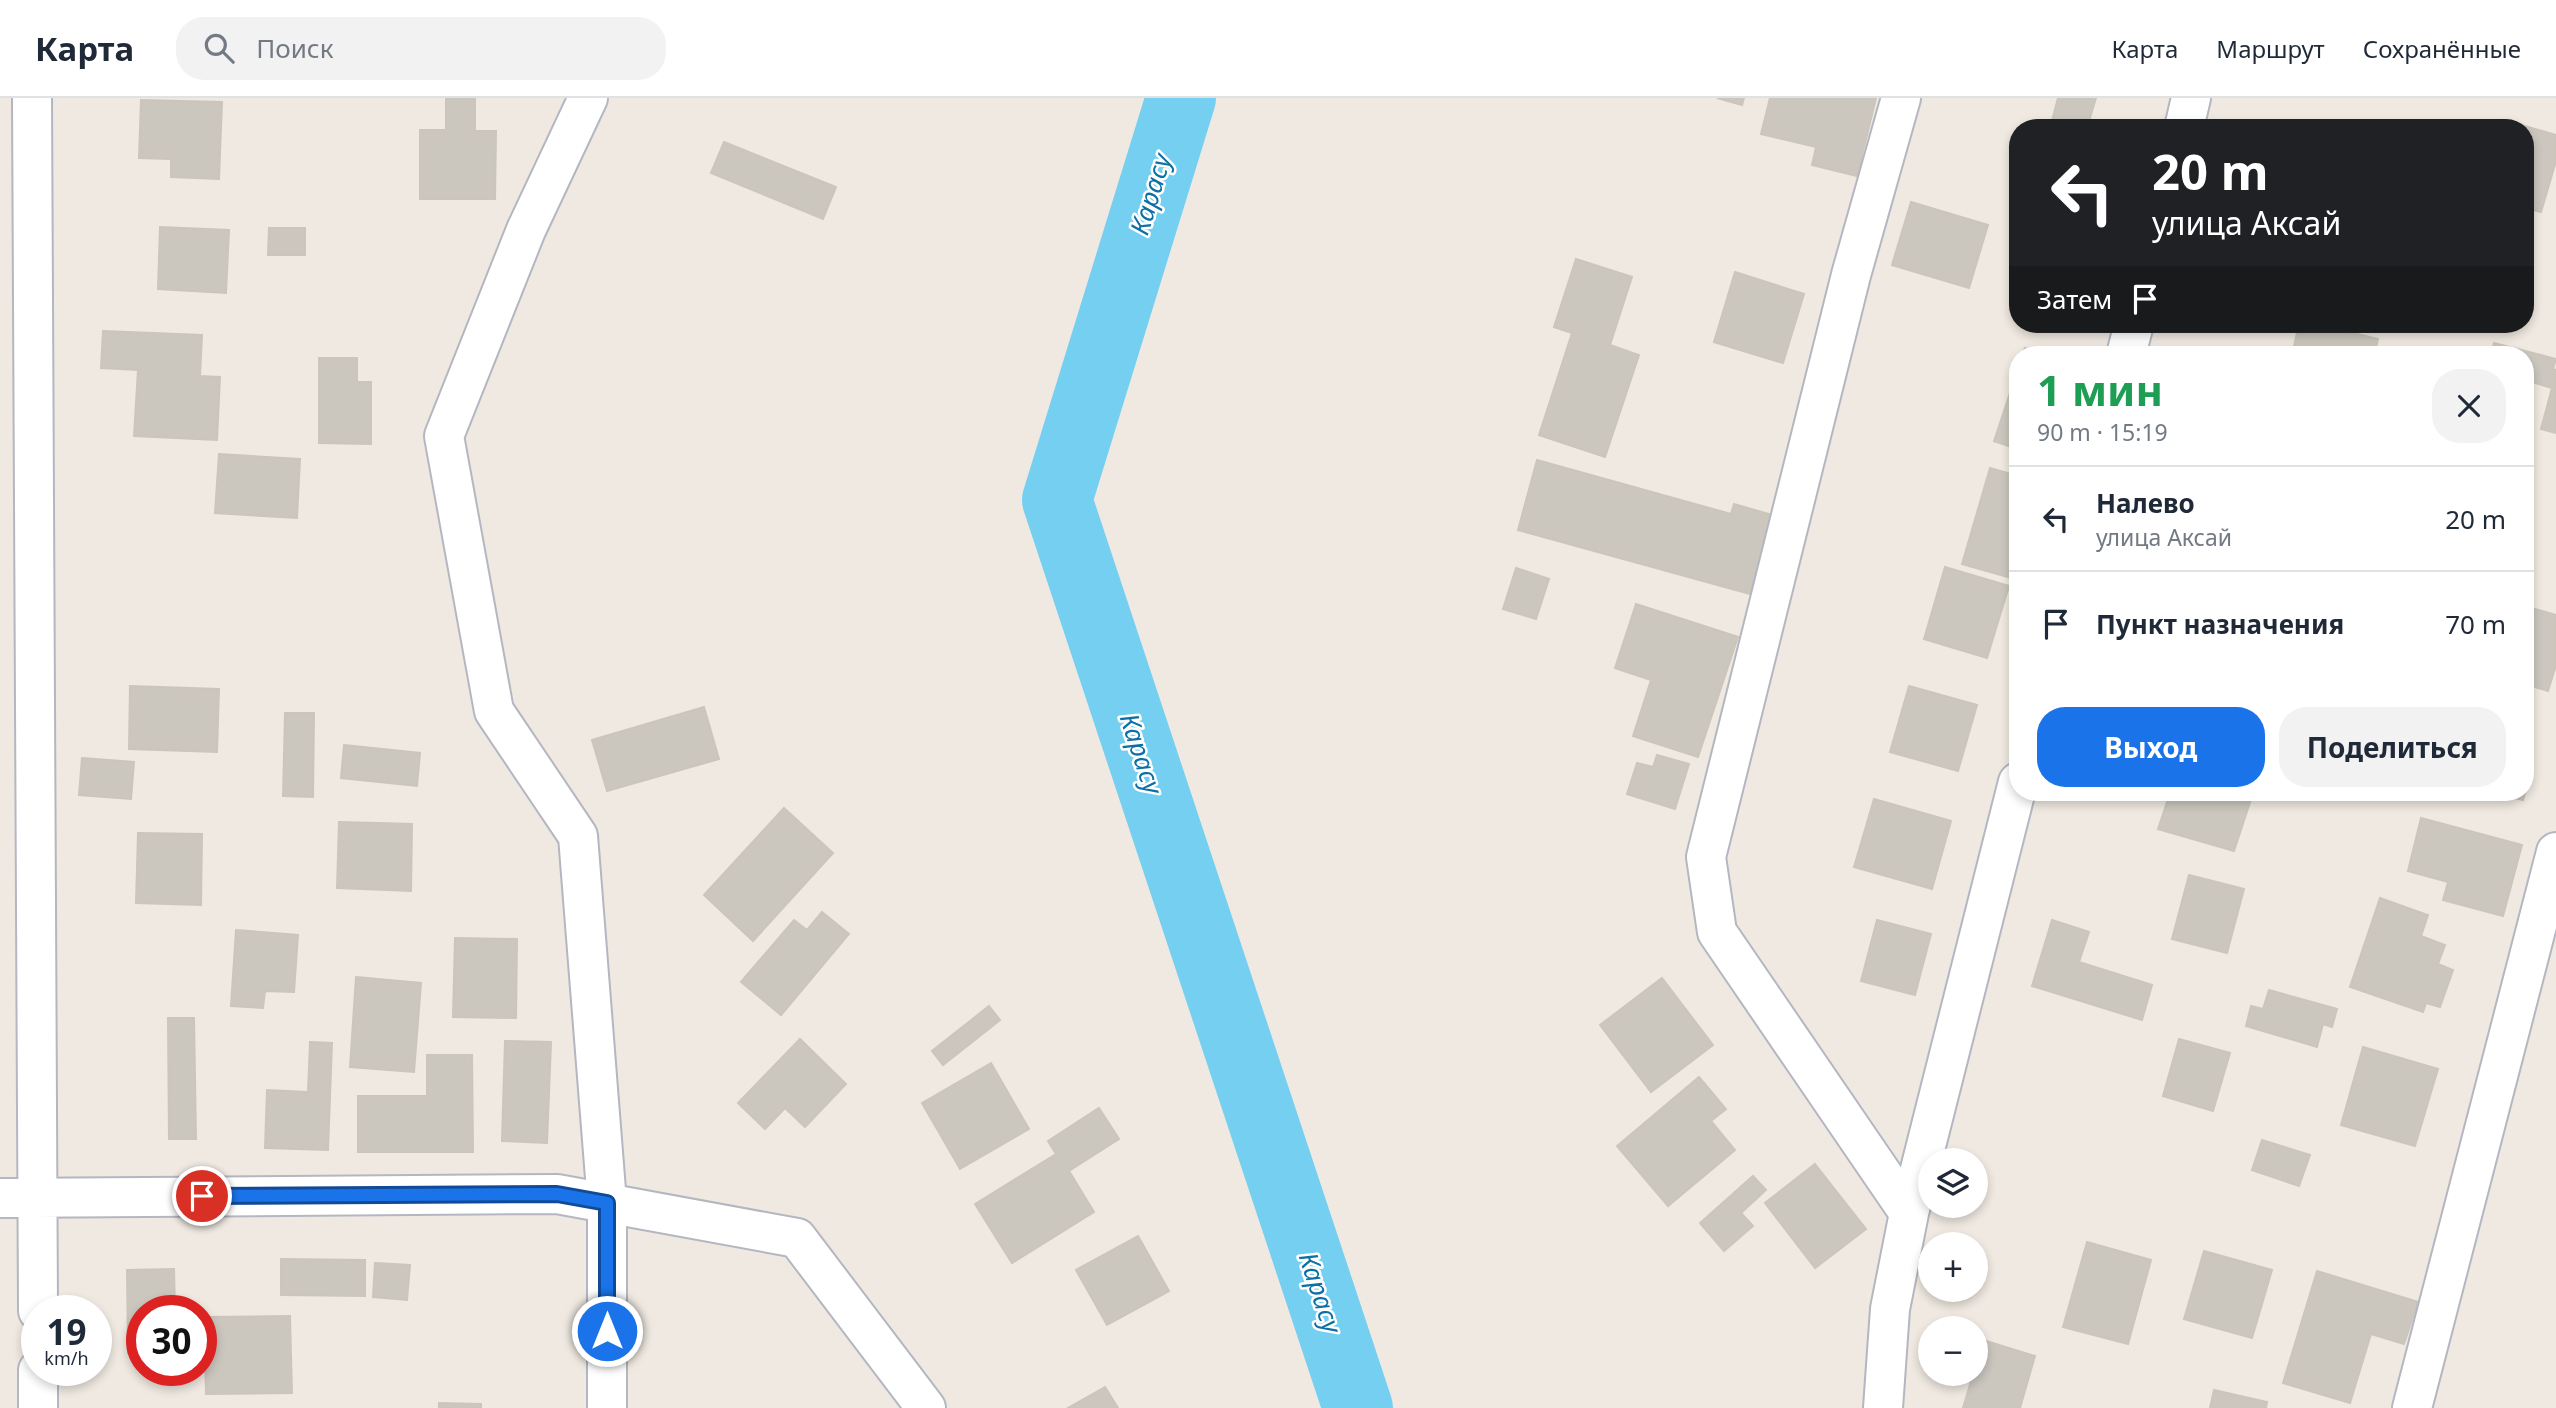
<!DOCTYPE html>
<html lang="ru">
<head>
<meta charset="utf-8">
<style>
	body { margin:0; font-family:"Noto Sans",sans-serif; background:#f2f2f3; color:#1f2937; height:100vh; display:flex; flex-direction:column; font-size:26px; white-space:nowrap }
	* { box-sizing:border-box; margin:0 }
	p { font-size:23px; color:#747a83 }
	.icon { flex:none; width:38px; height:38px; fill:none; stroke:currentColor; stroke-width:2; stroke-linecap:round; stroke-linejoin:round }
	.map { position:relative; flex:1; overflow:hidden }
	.sheet { position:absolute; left:2009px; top:248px; width:525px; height:455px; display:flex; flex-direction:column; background:#fff; border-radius:28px; box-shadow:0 4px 10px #0003 }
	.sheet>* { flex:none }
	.guide { position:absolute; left:2009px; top:21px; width:525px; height:214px; border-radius:28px; box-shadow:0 4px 10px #0003; background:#202124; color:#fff; overflow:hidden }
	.tools { position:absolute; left:1918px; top:1050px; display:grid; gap:14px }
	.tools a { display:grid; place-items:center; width:70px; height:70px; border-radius:50%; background:#fff; box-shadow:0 4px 10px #0003; font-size:35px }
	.speed { position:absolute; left:21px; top:1197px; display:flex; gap:14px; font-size:35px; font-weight:700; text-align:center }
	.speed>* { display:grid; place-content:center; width:91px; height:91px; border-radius:50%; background:#fff; box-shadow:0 4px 10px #0003; line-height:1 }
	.speed small { font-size:18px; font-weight:400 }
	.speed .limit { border:10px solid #d22; background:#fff; color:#111 }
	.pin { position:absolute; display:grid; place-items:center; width:60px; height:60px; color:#fff; margin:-30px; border:4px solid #fff; border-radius:50%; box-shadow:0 2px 7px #0007 }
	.me { position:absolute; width:77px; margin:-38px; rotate:0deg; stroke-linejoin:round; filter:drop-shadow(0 0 5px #0008) }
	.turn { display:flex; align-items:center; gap:24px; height:147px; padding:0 28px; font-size:32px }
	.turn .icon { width:91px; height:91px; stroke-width:2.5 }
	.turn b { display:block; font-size:49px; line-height:60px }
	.then { display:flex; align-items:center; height:66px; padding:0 28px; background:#0003; gap:14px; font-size:26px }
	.round { display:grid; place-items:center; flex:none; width:74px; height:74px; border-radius:28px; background:#f2f2f3 }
	.overview { display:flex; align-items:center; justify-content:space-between; height:119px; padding:0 28px }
	h1 { font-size:42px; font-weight:700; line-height:52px; color:#1e9e55 }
	.action { display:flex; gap:14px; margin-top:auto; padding:14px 28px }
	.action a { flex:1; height:80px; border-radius:28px; background:#1a73e8; color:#fff; font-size:28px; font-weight:700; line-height:80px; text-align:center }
	.action a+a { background:#f2f2f3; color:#1f2937 }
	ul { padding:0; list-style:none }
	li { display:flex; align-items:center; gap:21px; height:105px; padding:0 28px; border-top:2px solid #e0e1e3 }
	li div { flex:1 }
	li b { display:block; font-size:26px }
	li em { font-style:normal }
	header { display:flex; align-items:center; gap:42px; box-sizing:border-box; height:98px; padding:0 35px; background:#fff; border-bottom:2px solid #e0e1e3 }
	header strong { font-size:33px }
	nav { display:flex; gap:38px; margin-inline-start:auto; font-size:24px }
	.search { width:490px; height:63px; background:#f2f2f3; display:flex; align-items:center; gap:18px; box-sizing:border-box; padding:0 24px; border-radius:28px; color:#747a83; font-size:26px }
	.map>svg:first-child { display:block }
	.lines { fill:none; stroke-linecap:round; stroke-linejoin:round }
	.river { stroke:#75cff0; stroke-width:70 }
	.building { fill:#cbc7bf; stroke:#cbc5ba; stroke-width:2 }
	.street-casing { stroke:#b4b7c1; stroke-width:42 }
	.street { stroke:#fff; stroke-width:38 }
	.route-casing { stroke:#114b97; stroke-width:18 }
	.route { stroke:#1a73e8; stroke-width:12 }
	.labels { text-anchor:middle; stroke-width:5; stroke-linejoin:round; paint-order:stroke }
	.water-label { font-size:26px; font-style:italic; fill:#0d6fa3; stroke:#fff }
</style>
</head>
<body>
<header>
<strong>Карта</strong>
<div class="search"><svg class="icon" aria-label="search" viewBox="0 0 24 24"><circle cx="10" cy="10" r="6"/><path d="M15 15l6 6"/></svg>Поиск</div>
<nav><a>Карта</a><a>Маршрут</a><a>Сохранённые</a></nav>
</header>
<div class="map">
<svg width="2556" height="1310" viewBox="0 0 2556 1310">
	<rect width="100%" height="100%" fill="#efe9e1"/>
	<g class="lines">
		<path class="river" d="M1181,0L1057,402L1358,1310"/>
	</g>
	<path class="building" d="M446,0H475V33H496L495,101H420V32H446Z
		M1717,0H1744L1742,7Z
		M1770,0H1876L1857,78L1812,67L1816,49L1761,36Z
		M2058,0H2096L2087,30H2050Z
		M141,2L222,4L219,81L171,79V61L139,60Z
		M2504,22L2556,37V63L2541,114L2525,110V30H2502Z
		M724,44L836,89L823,121L711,75Z
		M1911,104L1988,127L1969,190L1892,167Z
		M160,129L229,132L226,195L158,191Z
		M269,130H305V157H268Z
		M1576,161L1632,179L1610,247L1639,257L1605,359L1539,337L1572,235L1554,229Z
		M1735,174L1804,196L1783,265L1714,244Z
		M2299,226H2316L2378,241L2374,257H2292Z
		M103,233L202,237L200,278L220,279L217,342L134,338L138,272L101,270Z
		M2494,245L2556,261L2553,271L2556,272V335L2541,331L2552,290L2525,282V257H2491Z
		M2025,250L2046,257H2022Z
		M319,260H357V284H371V346L319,345Z
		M2018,271V351L1994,343Z
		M219,356L300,361L297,420L215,415Z
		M1537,362L1731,416L1734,406L1772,417L1750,496L1518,432Z
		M1990,370L2018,378V482L1962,466Z
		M1945,469L2009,488L1987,560L1924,541Z
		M1516,470L1549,481L1536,521L1503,511Z
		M1636,506L1738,539L1698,659L1633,638L1651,582L1615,570Z
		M2525,508L2556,517V567L2548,593L2525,586Z
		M130,588L219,591L217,654L129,651Z
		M1909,588L1977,607L1958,673L1890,654Z
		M704,609L719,661L607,693L592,642Z
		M285,615H314L313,699L283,698Z
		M344,647L420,655L417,688L341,680Z
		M1657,657L1689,666L1675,711L1627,696L1637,665L1653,669Z
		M82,660L134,664L131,701L79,697Z
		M2170,695H2253L2234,753L2158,731Z
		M2494,695H2525L2523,702Z
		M1874,701L1951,723L1932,791L1854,769Z
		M784,710L833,755L753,843L704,797Z
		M2421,720L2522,747L2503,818L2443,802L2448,784L2408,773Z
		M339,724L412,726L411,793L337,790Z
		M138,735L202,736L201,807L136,805Z
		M2189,777L2244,791L2227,855L2172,841Z
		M2380,800L2428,817L2421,838L2445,847L2438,866L2453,872L2440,909L2426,905L2423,914L2350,889Z
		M822,814L849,836L781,917L741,884L794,822L807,832Z
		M1877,822L1931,836L1915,897L1861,883Z
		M2052,822L2089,834L2079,864L2152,887L2142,922L2032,888Z
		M236,832L298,837L294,894L265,893L263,910L231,908Z
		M455,840L517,841L516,920L453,919Z
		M356,879L421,885L414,974L350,969Z
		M1662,880L1713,947L1651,994L1600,927Z
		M2269,892L2337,911L2332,929L2323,926L2317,949L2246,928L2251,908L2263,911Z
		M989,908L1000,922L943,967L932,953Z
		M168,920H194L196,1041H169Z
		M800,941L846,986L805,1029L785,1010L765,1031L738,1005Z
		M2179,941L2230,955L2213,1013L2163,998Z
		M505,943L551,944L547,1045L502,1043Z
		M310,944L332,945L328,1052L265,1050L267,992L308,994Z
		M2363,949L2438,971L2415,1048L2341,1027Z
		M427,957H472L473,1054H358V998H427Z
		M991,965L1029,1031L960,1071L922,1005Z
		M1699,979L1726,1011L1711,1023L1735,1052L1668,1108L1617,1048Z
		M1099,1010L1119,1041L1069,1073L1094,1114L1012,1165L975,1106L1056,1056L1048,1043Z
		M2262,1042L2310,1057L2299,1088L2252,1072Z
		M1815,1066L1866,1131L1815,1170L1765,1105Z
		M1753,1078L1766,1092L1741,1115L1753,1128L1724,1153L1700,1125Z
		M1138,1138L1169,1193L1107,1227L1076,1172Z
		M2087,1144L2151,1162L2128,1246L2063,1229Z
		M2204,1153L2272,1172L2252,1240L2184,1221Z
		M281,1161L365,1162V1198L281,1197Z
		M375,1165L410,1167L407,1202L373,1199Z
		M174,1171L175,1213H142V1255H128L127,1172Z
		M2317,1173L2418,1204L2404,1246L2371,1236L2350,1305L2283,1285Z
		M290,1218L292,1295L206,1296L204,1219Z
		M1983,1242L2035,1258L2020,1310H1963L1973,1276H1976Z
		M1105,1289L1118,1310H1068Z
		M2214,1292L2267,1304L2266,1310H2210Z
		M439,1305L481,1306V1310H439Z"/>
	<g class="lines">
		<defs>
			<path id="street" d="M32,0L38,1213
				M588,0L526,132L444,338L494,613L578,738L607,1105V1310
				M1901,0L1851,177L1706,759L1717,834L1909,1115
				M2184,30L2191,0
				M2126,257L2134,226
				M0,1100L557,1096L797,1140L926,1310
				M38,1272V1310
				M1883,1310L1890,1211L1909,1115L2018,684
				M2412,1310L2556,754"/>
		</defs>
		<use href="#street" class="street-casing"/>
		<use href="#street" class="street"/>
	</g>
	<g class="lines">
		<defs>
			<path id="route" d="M202,1098L557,1096L607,1105V1233"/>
		</defs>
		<use href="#route" class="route-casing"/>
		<use href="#route" class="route"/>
	</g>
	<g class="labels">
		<g class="water-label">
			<text transform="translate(1151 96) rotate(-73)" y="9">Карасу</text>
			<text transform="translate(1141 656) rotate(72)" y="9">Карасу</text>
			<text transform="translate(1320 1195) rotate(72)" y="9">Карасу</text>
		</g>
	</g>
</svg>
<div class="tools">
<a><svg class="icon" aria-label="layers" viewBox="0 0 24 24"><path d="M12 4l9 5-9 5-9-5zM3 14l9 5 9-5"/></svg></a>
<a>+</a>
<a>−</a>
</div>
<div class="speed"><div>19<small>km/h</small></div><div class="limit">30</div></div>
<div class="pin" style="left:202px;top:1098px;background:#d93025"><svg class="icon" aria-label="arrive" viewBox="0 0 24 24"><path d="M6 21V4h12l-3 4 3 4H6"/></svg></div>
<svg class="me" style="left:607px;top:1233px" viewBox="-20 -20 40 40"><circle r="17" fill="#1a73e8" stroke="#fff" stroke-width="3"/><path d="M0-11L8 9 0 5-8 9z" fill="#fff"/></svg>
<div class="guide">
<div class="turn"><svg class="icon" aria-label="left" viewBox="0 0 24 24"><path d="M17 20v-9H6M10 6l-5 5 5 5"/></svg><div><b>20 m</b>улица Аксай</div></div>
<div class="then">Затем<svg class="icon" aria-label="arrive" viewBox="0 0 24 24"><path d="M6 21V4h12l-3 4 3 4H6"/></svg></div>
</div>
<section class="sheet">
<div class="overview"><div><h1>1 мин</h1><p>90 m · 15:19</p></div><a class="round"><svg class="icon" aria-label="close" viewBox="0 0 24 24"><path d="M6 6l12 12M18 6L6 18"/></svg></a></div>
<ul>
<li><svg class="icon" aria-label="left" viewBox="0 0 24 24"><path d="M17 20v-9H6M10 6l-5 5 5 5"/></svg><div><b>Налево</b><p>улица Аксай</p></div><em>20 m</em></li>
<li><svg class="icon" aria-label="arrive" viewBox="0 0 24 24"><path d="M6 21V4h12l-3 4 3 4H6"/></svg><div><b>Пункт назначения</b></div><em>70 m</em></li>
</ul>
<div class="action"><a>Выход</a><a>Поделиться</a></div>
</section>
</div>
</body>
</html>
